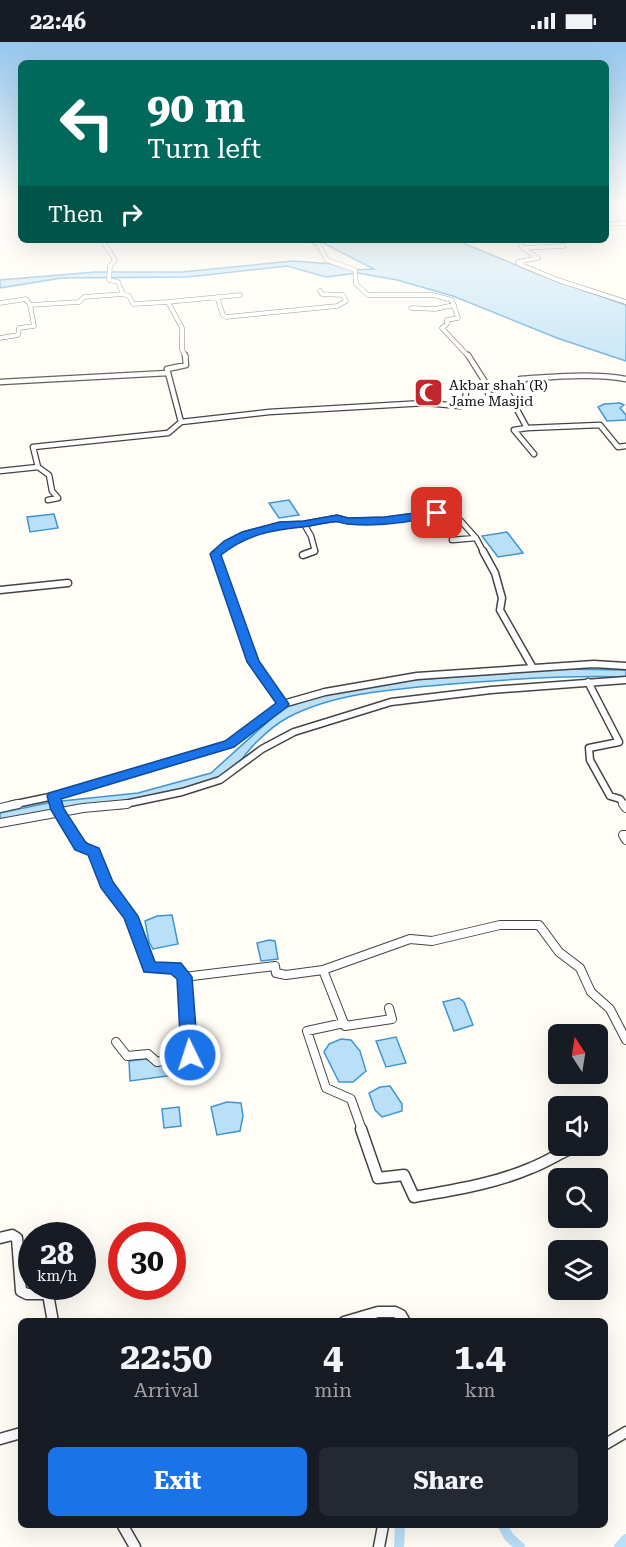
<!DOCTYPE html>
<html lang="en">
<head>
<meta charset="utf-8">
<style>
	body { margin:0; font-family:"Roboto Serif",serif; background:#242831; color:#f1f3f6; height:100vh; display:flex; flex-direction:column; font-size:22px; white-space:nowrap }
	* { box-sizing:border-box; margin:0 }
	p { font-size:20px; color:#9ea1a6 }
	.icon { flex:none; width:33px; height:33px; fill:none; stroke:currentColor; stroke-width:2; stroke-linecap:round; stroke-linejoin:round }
	.map { position:relative; flex:1; overflow:hidden }
	.side { position:absolute; left:18px; top:1276px; width:590px; height:210px; display:flex; flex-direction:column; background:#171b24; border-radius:9px; box-shadow:0 6px 24px #0002 }
	.side>* { flex:none }
	.guide { position:absolute; left:18px; top:18px; width:591px; height:183px; border-radius:9px; box-shadow:0 6px 24px #0002; background:#00695c; color:#fff; overflow:hidden }
	.needle { width:39px; rotate:348deg }
	.controls { position:absolute; left:548px; top:982px; display:grid; gap:12px }
	.controls a { display:grid; place-items:center; width:60px; height:60px; border-radius:9px; background:#171b24; box-shadow:0 6px 24px #0002; font-size:30px }
	.speed { position:absolute; left:18px; top:1180px; display:flex; gap:12px; font-size:30px; font-weight:700; text-align:center }
	.speed>* { display:grid; place-content:center; width:78px; height:78px; border-radius:50%; background:#171b24; box-shadow:0 6px 24px #0002; line-height:1 }
	.speed small { font-size:15px; font-weight:400 }
	.speed .limit { border:9px solid #d22; background:#fff; color:#111 }
	.pin { position:absolute; display:grid; place-items:center; width:51px; height:51px; color:#fff; margin:-26px; border-radius:12px; box-shadow:0 3px 9px #0006 }
	.me { position:absolute; width:66px; margin:-33px; rotate:356deg; stroke-linejoin:round; filter:drop-shadow(0 0 4px #0008) }
	.turn { display:flex; align-items:center; gap:21px; height:126px; padding:0 30px; font-size:27px }
	.turn .icon { width:78px; height:78px; stroke-width:2.5 }
	.turn b { display:block; font-size:42px; line-height:51px }
	.then { display:flex; align-items:center; height:57px; padding:0 30px; background:#0003; gap:12px; font-size:22px }
	.eta { display:flex; justify-content:space-evenly; align-items:center; height:102px; text-align:center }
	.eta b { font-size:36px; font-weight:700; line-height:42px }
	.action { display:flex; gap:12px; margin-top:auto; padding:12px 30px }
	.action a { flex:1; height:69px; border-radius:9px; background:#1a73e8; color:#fff; font-size:24px; font-weight:700; line-height:69px; text-align:center }
	.action a+a { background:#242831; color:#f1f3f6 }
	.status { display:flex; justify-content:space-between; align-items:center; height:42px; padding:0 30px; background:#171b24; direction:ltr }
	.status svg { height:16px; fill:currentColor }
	.map>svg:first-child { display:block }
	.water { fill:#b9e0f7; stroke:#3f96cf; stroke-width:1.5 }
	.lines { fill:none; stroke-linecap:round; stroke-linejoin:round }
	.canal { stroke:#b9e0f7; stroke-width:10 }
	.minor-far4-casing { stroke:#444; stroke-width:5 }
	.minor-far3-casing { stroke:#444; stroke-width:7 }
	.minor-far2-casing { stroke:#444; stroke-width:9 }
	.minor-far1-casing { stroke:#444; stroke-width:10 }
	.minor-casing { stroke:#444; stroke-width:13 }
	.minor-far4 { stroke:#fff; stroke-width:4 }
	.minor-far3 { stroke:#fff; stroke-width:4.5 }
	.minor-far2 { stroke:#fff; stroke-width:6 }
	.minor-far1 { stroke:#fff; stroke-width:8 }
	.minor { stroke:#fff; stroke-width:10 }
	.route { fill:#1a73e8; stroke:#114b97; stroke-width:1.5 }
	.labels { text-anchor:middle; stroke-width:6; stroke-linejoin:round; paint-order:stroke }
	.far-poi-label { font-size:14px; fill:#111; stroke:#fff; text-anchor:start }
</style>
</head>
<body>
<div class="status"><b>22:46</b><svg viewBox="0 0 49 12"><path d="M0 12V9h3v3zM5 12V6h3v6zM10 12V3h3v9zM15 12V0h3v12zM26 1h20v11H26zM47 4h2v5h-2z"/></svg></div>
<div class="map">
<svg width="626" height="1505" viewBox="0 0 626 1505">
	<rect width="100%" height="100%" fill="#fffdf5"/>
	<path class="water" d="M317,198H456L535,231L626,263V319L557,296L453,254L397,238L358,231L326,235L287,224L188,235L62,236L0,246V238L95,230H182L293,219L332,222L350,228L374,227Z
		M620,361L624,363L620,366L626,373V378L607,379L598,365L604,362Z
		M289,458L299,473L279,476L269,461Z
		M54,472L58,486L30,490L27,475Z
		M507,490L523,511L498,515L482,494Z
		M560,627L626,628V635C568,633 510,637 452,642C398,647 336,650 287,676C269,686 245,709 236,727L204,742L148,756L0,777V771L52,760L138,751L211,731L283,666L338,649L413,638Z
		M172,873L178,902L153,907L149,900L145,879L157,874Z
		M269,898L275,899L278,917L261,919L257,901Z
		M459,956L464,960L473,983L454,989L443,960Z
		M396,995L406,1021L386,1025L376,999Z
		M341,997L351,998L360,1009L366,1029L353,1040H339L324,1010L329,1002Z
		M146,1017L153,1021L178,1019L181,1032L130,1039L129,1019Z
		M390,1044L402,1062V1069L382,1075L375,1068L369,1051L380,1045Z
		M227,1060L241,1061L243,1074L240,1089L217,1093L211,1065Z
		M179,1065L181,1084L164,1086L162,1067Z"/>
	<g class="lines">
		<path class="canal" d="M503,1484L509,1495L520,1505
			M399,1505L400,1484
			M619,1505L626,1497"/>
		<defs>
			<path id="minor-far4" d="M3,166L21,165
				M606,182L626,181
				M102,198L115,218L110,224L109,238L118,240L123,252L129,254L133,262L168,260L182,286V308L186,315
				M311,198L318,202L327,218L355,228L356,242L368,253H433L452,258L458,276L447,278V282L442,286L469,315
				M518,198L523,206L564,204
				M523,206L538,216L518,220L519,222L558,238L626,260
				M217,255L223,273L226,275L337,264L346,259L343,253L322,252L320,249
				M168,260L240,253
				M0,261L26,257L30,263L79,260L84,255L123,252
				M411,266L435,267L454,263
				M0,296L18,293L19,286L34,284L30,263"/>
			<path id="minor-far3" d="M185,313L186,323L167,327L181,380L269,370L425,361L460,364L465,363L466,348L485,343
				M468,313L487,343H485L489,353H509L527,386L514,388L534,412
				M0,340L168,331
				M485,345L524,342L520,337C556,335 591,331 626,337
				M527,386L600,383L618,405L626,404
				M0,429L38,425
				M48,458L58,456L52,449L49,433L38,425L33,405L168,391L181,380
				M304,482L311,494L315,509L309,511
				M476,496L484,511
				M217,511L246,492L280,483L304,482L337,476L348,479L385,478L437,471L460,478L476,496L452,498"/>
			<path id="minor-far2" d="M219,509L215,512L253,619L283,662
				M483,509L495,531L502,556L500,568L533,626
				M303,513L314,509
				M0,548L68,541
				M588,640L619,700L589,706L590,718L610,754L620,757L624,763
				M54,754L230,702L283,662L325,650L417,634L594,622L626,624
				M11,763L54,754L58,763
				M120,763L182,750L220,738L262,707L294,690L391,660L491,648L626,638"/>
			<path id="minor-far1" d="M57,762C66,781 74,802 94,810L106,842L131,874L149,926H175L184,935L190,1013L157,1020L148,1012L127,1014L116,1000
				M623,762L626,766
				M0,766L18,762
				M0,781L83,766L127,762
				M626,793H623L626,798
				M323,928L345,984L392,977L389,966
				M184,935L275,924L276,931L286,933L323,928L410,897L432,899L500,883H539L559,910L580,926L591,950L610,967L626,998
				M344,981L307,989L326,1046L351,1057L362,1088"/>
			<path id="minor" d="M361,1087L378,1136L404,1133L414,1155C453,1148 494,1142 531,1126C547,1120 561,1110 577,1104
				M0,1196L12,1193L17,1196L21,1249L27,1252H48L53,1280
				M344,1280L378,1270H395L401,1273L405,1280
				M0,1397L21,1391
				M604,1403L626,1390
				M123,1484L135,1505
				M379,1505L383,1484"/>
		</defs>
		<use href="#minor-far4" class="minor-far4-casing"/>
		<use href="#minor-far3" class="minor-far3-casing"/>
		<use href="#minor-far2" class="minor-far2-casing"/>
		<use href="#minor-far1" class="minor-far1-casing"/>
		<use href="#minor" class="minor-casing"/>
		<use href="#minor-far4" class="minor-far4"/>
		<use href="#minor-far3" class="minor-far3"/>
		<use href="#minor-far2" class="minor-far2"/>
		<use href="#minor-far1" class="minor-far1"/>
		<use href="#minor" class="minor"/>
	</g>
	<linearGradient id="sky" x2="0" y2="1"><stop stop-color="#95c6ee"/><stop offset="0.43" stop-color="#fffefa"/><stop offset="1" stop-color="#fffefa" stop-opacity="0"/></linearGradient>
	<rect width="626" height="372" fill="url(#sky)"/>
	<path class="route" d="M437,468L440,469V473C412,480 377,485 348,482C343,482 339,479 334,480C324,480 313,484 302,485C271,488 246,493 221,513L259,619L289,662L287,665L234,705L61,757L64,767L86,801L99,806L113,840L138,874L155,920L181,921L192,935L198,1013L196,1018L190,1020L184,1018L181,1013L177,937L171,932L144,930L124,876L101,846L88,813L75,808L51,768L47,754L49,751L225,699L276,661L247,620L210,512L224,499L242,490L280,480L304,479L337,473L348,476L385,475Z"/>
	<defs>
		<symbol id="mosque-square" viewBox="-11 -11 22 22"><rect x="-9" y="-9" width="18" height="18" rx="4" fill="#c4262e" stroke="#fff"/><path d="M3.5-4.9A6 6 0 1 0 3.5 4.9A5 5 0 1 1 3.5-4.9Z" fill="#fff"/></symbol>
	</defs>
	<g fill-rule="evenodd">
		<use href="#mosque-square" x="412" y="334" width="33" height="33"/>
	</g>
	<g class="labels">
		<g class="far-poi-label">
			<text x="449" y="348">Akbar shah (R)<tspan x="449" dy="16">Jame Masjid</tspan></text>
		</g>
	</g>
</svg>
<div class="controls">
<a><svg class="needle" viewBox="-14 -14 28 28"><path d="M0-13l5 13h-10z" fill="#e53935"/><path d="M0 13l5-13h-10z" fill="#9ea1a6"/></svg></a>
<a><svg class="icon" aria-label="sound" viewBox="0 0 24 24"><path d="M4 9h4l5-4v14l-5-4H4zM17 9q2 3 0 6"/></svg></a>
<a><svg class="icon" aria-label="search" viewBox="0 0 24 24"><circle cx="10" cy="10" r="6"/><path d="M15 15l6 6"/></svg></a>
<a><svg class="icon" aria-label="layers" viewBox="0 0 24 24"><path d="M12 4l9 5-9 5-9-5zM3 14l9 5 9-5"/></svg></a>
</div>
<div class="speed"><div>28<small>km/h</small></div><div class="limit">30</div></div>
<div class="pin" style="left:437px;top:471px;background:#d93025"><svg class="icon" aria-label="arrive" viewBox="0 0 24 24"><path d="M6 21V4h12l-3 4 3 4H6"/></svg></div>
<svg class="me" style="left:190px;top:1013px" viewBox="-20 -20 40 40"><circle r="17" fill="#1a73e8" stroke="#fff" stroke-width="3"/><path d="M0-11L8 9 0 5-8 9z" fill="#fff"/></svg>
<div class="guide">
<div class="turn"><svg class="icon" aria-label="left" viewBox="0 0 24 24"><path d="M17 20v-9H6M10 6l-5 5 5 5"/></svg><div><b>90 m</b>Turn left</div></div>
<div class="then">Then<svg class="icon" aria-label="right" viewBox="0 0 24 24"><path d="M7 20v-9h11M14 6l5 5-5 5"/></svg></div>
</div>
<section class="side">
<div class="eta">
<div><b>22:50</b><p>Arrival</p></div>
<div><b>4</b><p>min</p></div>
<div><b>1.4</b><p>km</p></div>
</div>
<div class="action"><a>Exit</a><a>Share</a></div>
</section>
</div>
</body>
</html>
